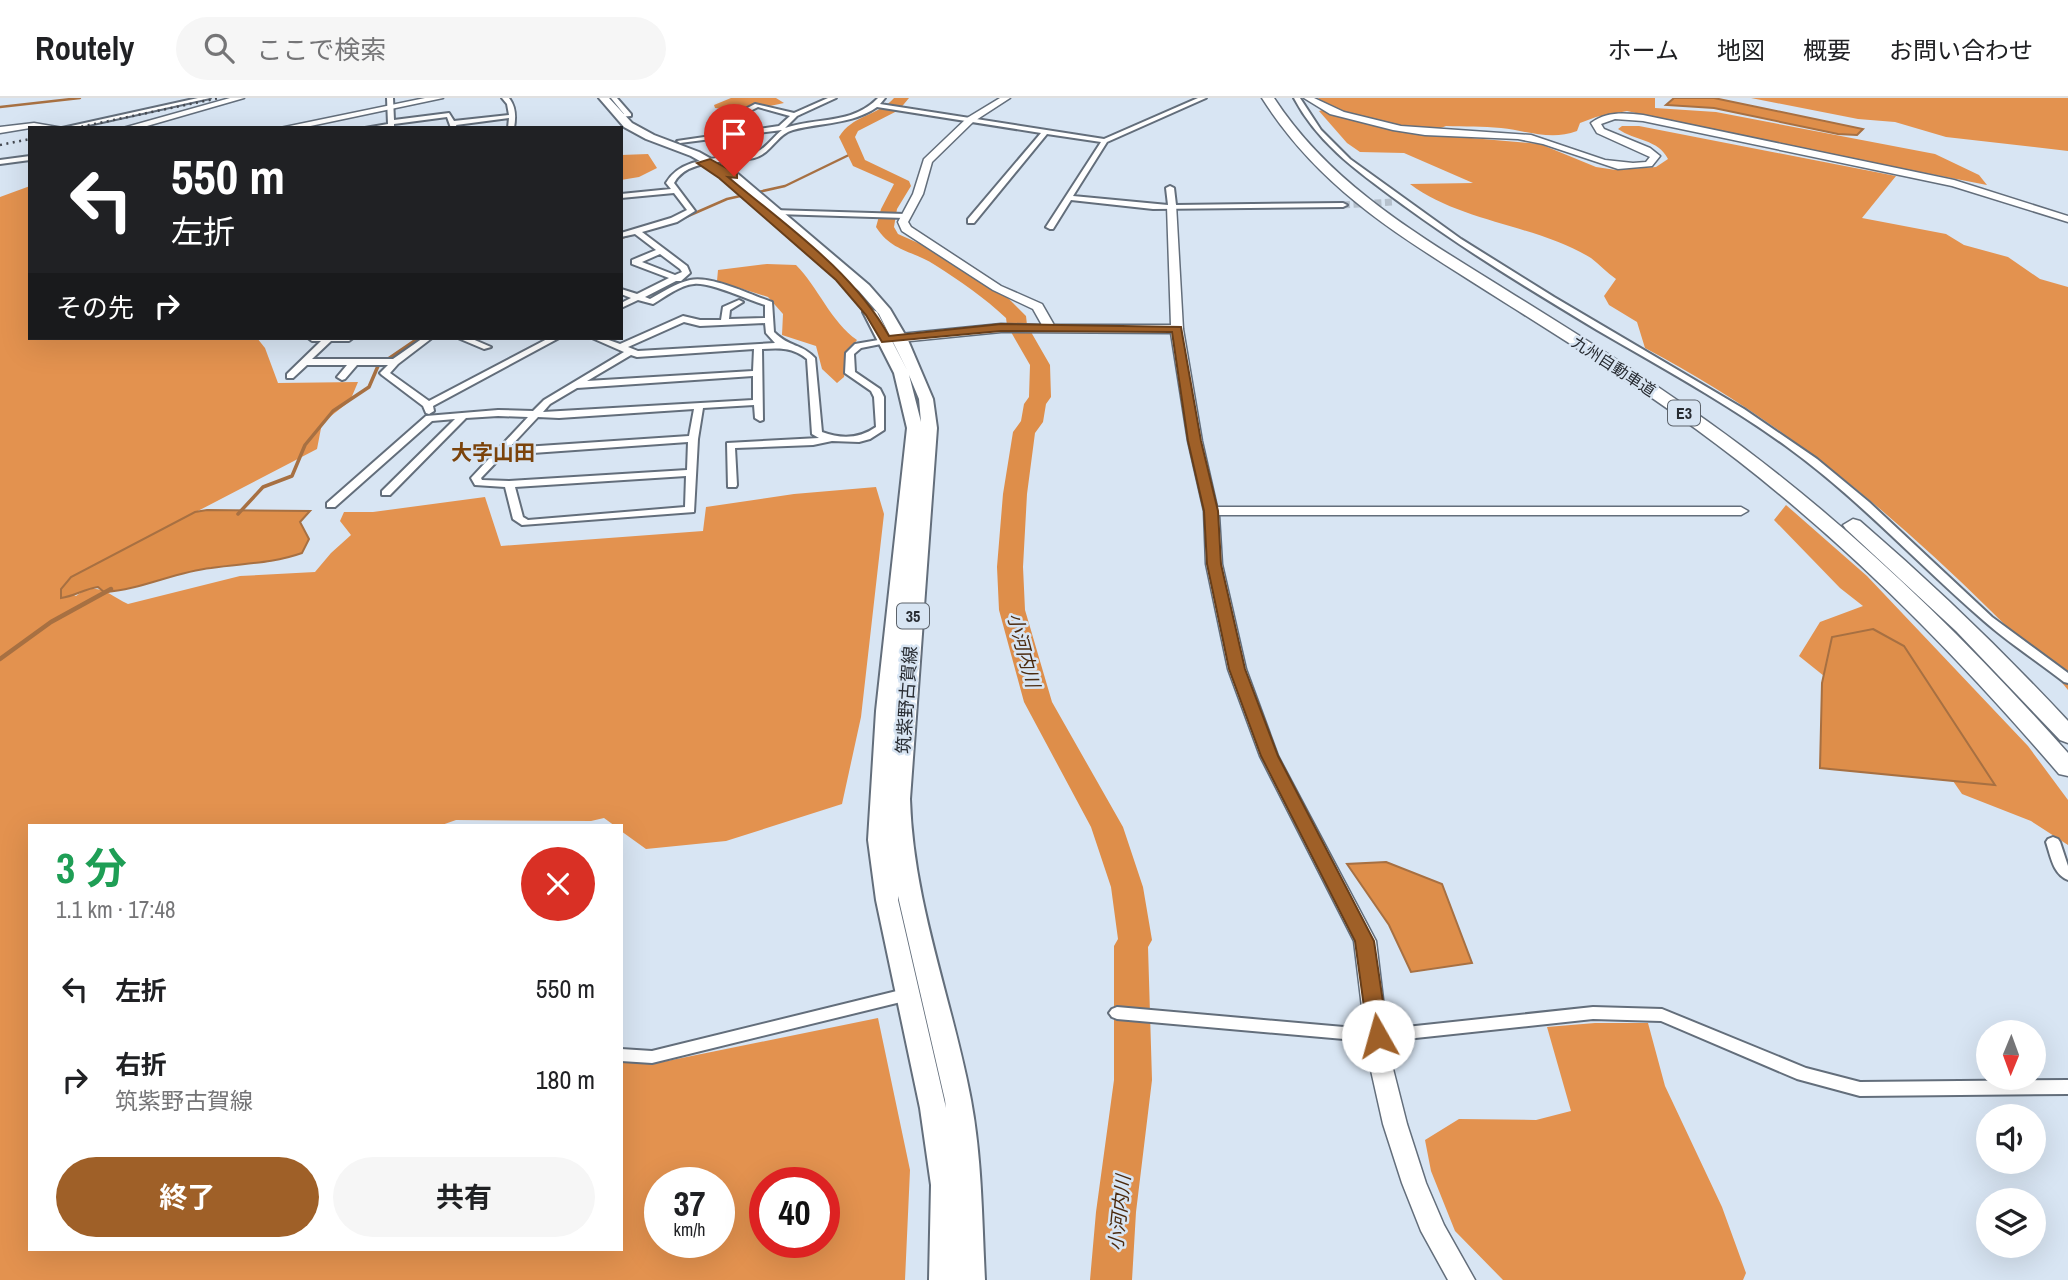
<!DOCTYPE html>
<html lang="ja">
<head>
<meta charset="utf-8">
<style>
	body { margin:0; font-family:"Archivo Narrow","Noto Sans JP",sans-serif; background:#f6f6f6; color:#202124; height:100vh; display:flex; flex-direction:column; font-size:26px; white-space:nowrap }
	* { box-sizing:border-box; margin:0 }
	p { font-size:23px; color:#757577 }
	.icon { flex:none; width:38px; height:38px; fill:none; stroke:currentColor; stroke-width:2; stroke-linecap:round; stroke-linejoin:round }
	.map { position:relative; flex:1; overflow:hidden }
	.details { position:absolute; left:28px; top:726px; width:595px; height:427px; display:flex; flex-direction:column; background:#fff; border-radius:0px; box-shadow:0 7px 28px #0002 }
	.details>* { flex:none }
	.hud { position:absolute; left:28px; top:28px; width:595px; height:214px; border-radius:0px; box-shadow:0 7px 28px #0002; background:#202124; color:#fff; overflow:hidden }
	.needle { width:46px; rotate:181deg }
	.fabs { position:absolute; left:1976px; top:922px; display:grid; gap:14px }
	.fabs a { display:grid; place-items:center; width:70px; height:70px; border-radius:50%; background:#fff; box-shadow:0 7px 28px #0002; font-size:35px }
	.speed { position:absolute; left:644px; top:1069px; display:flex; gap:14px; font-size:35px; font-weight:700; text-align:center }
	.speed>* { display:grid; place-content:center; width:91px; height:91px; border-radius:50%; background:#fff; box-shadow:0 7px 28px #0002; line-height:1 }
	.speed small { font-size:18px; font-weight:400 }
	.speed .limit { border:10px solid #d22; background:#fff; color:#111 }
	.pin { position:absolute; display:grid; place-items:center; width:60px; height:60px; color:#fff; margin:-72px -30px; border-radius:50% 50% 50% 0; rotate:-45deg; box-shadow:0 0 7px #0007 }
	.pin .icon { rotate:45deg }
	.me { position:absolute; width:77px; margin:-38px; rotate:353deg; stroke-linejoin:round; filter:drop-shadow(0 0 5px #0008) }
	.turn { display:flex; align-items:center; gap:24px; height:147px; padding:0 28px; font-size:32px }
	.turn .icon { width:91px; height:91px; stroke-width:2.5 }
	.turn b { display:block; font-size:49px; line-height:60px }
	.then { display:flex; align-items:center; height:66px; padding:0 28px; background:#0003; gap:14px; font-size:26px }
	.round { display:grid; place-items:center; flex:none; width:74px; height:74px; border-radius:37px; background:#f6f6f6 }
	.overview { display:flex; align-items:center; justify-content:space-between; height:119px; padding:0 28px }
	h1 { font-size:42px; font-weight:700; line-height:52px; color:#1e9e55 }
	.primary-button { display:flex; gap:14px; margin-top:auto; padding:14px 28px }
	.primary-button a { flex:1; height:80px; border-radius:42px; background:#9f6028; color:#fff; font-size:28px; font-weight:700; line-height:80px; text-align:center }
	.primary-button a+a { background:#f6f6f6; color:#202124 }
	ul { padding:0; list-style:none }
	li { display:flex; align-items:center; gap:21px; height:91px; padding:0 28px }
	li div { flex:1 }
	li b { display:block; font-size:26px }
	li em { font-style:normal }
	header { display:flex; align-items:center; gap:42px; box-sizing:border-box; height:98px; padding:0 35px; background:#fff; border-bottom:2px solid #e0e0e0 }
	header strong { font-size:33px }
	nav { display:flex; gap:38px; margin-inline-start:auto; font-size:24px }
	.search { width:490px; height:63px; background:#f6f6f6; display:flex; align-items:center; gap:18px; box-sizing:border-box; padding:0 24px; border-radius:38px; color:#757577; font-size:26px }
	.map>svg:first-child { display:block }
	.forest { fill:#e3924f; fill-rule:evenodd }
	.water { fill:#de8e4a; stroke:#a77042; stroke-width:2 }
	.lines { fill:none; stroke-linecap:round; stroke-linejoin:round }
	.stream-far2 { stroke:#a77042; stroke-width:2.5 }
	.stream-far1 { stroke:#a77042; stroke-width:3.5 }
	.stream { stroke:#a77042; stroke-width:4.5 }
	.river { fill:#de8e4a; fill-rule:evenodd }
	.street-tunnel { stroke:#b5c0cc; stroke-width:7; stroke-dasharray:7 3.5; stroke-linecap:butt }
	.street-casing { stroke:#636e7b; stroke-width:4 }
	.secondary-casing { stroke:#636e7b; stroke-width:3 }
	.primary-casing { stroke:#636e7b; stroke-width:4 }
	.highway-casing { stroke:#636e7b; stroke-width:3 }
	.street { fill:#fff; fill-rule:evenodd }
	.secondary { fill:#fff; fill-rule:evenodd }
	.primary { fill:#fff; fill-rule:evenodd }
	.highway { fill:#fff; fill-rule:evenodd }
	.rail { stroke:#444951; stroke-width:2.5; stroke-dasharray:2 4.5; stroke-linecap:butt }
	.route { fill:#9f6028; stroke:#673e1a; stroke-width:2 }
	.labels { text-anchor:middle; stroke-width:5; stroke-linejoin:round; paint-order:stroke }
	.far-street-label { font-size:16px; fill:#272b31; stroke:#d8e5f3 }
	.shield { fill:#d8e5f3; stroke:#5c636b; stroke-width:2 }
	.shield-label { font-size:16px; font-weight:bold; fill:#272b31 }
	.street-label { font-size:18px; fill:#272b31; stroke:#d8e5f3 }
	.water-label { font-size:19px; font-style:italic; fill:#4b2a0e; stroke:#d8e5f3 }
	.quarter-label { font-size:21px; font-weight:bold; fill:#7b430b; stroke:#d8e5f3 }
</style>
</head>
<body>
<header>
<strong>Routely</strong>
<div class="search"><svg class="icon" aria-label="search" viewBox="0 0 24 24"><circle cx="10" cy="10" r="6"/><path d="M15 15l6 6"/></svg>ここで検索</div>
<nav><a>ホーム</a><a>地図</a><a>概要</a><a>お問い合わせ</a></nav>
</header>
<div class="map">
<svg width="2068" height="1182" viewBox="0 0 2068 1182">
	<rect width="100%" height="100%" fill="#d8e5f3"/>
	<path class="forest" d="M731,0H776L784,5L770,8L756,6L741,13L715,10L714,7Z
		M1318,0H1655V10L1716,14L1935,56L1979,77L1987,87L1746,40L1627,13L1596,19L1580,25L1577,33C1551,43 1528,33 1501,30C1483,28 1464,29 1446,28L1438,31L1448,38L1540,46L1596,69L1616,72L1656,69L1668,61C1658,41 1635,43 1618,31L1622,28H1639L1896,78L1862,120L1946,136L1964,147L2008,159L2040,181L2068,189V592C2045,563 2016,538 1990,512C1887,410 1774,318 1645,250L1637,224L1609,207L1604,198L1616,181C1607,175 1599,166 1591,160C1537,127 1460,124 1410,86L1473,85L1404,55L1360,54L1347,45L1319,13L1329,10Z
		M1751,0H2068V53L1946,39L1895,24L1858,21Z
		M648,56L657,70L639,79L621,82V57Z
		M30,88V240H257L265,250L278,285L358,284L350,303L322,325L317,351L71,479L61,491L76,498C97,482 107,496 128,506L240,478L315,474L331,455L351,437L340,423L344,414H373L485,399L501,448L703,433L706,409L794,396L876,389L884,416L861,619L842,706L726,743L646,751L621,733V728H615L604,720L591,723L456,722L439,728H30V1152H621V963L662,964L878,920L910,1072L905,1182H0V99ZM660,1085H719V1144H660ZM765,1085H824V1144H765Z
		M767,166L796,167C818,189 831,224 857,242L847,255L844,279L837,285L822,271L816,248L782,237L783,216L768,199L717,183L718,172Z
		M1786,407L1867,478L2028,648L2068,702V747L2031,723L1962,696L1953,683L1994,686L1833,539L1824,578L1799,558L1820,524L1863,508L1840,490L1774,422Z
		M1595,925H1648L1665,988L1722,1109L1746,1175L1743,1182H1503L1455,1133L1431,1073L1425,1042L1459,1021L1536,1022L1571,1013L1547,929Z"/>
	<path class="water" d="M1674,0H1714L1863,31L1857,37L1838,36L1714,10L1666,7Z
		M207,412L310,413L300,424L309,441L302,455C271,466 243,465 211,470C174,474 141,492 104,494L98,489C84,491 75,498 61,500V491L71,479L195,414Z
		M1873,531L1904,548L1995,687L1820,670L1822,585L1832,539Z
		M1386,764L1442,786L1472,865L1411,874L1389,827L1347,766Z"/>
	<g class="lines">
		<path class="stream-far2" d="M0,9L80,0
			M679,122L727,101L785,88L853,55
			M621,140L634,136"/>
		<path class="stream-far1" d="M238,416L263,389L292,378L305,347L333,313L369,289L378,268L419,240"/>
		<path class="stream" d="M0,561L51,524L111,491"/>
		<path class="river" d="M894,0H909L899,12L858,33L855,39L865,62L909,83L911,88L897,111L894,129L898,136L945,157L1009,201L1026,218L1027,227L1050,267L1051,299L1046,306L1043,324L1035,335L1027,396L1023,469L1025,512L1052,604L1123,729L1143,789L1152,842L1148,849L1152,982L1136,1114L1132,1182H1090L1096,1114L1114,982V848L1118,841L1111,789L1091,729L1024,604L999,512L997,469L1003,396L1013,334L1021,323L1024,306L1029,299L1030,267L1007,227L1006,220C985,200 960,183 935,167C912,152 892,154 876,129L881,111L894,86L853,68L839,39C852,17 878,18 894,0Z"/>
		<path class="street-tunnel" d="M1343,107L1393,104"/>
		<defs>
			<path id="street" d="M198,0H210L75,30H62Z
				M387,0H393L394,22L449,15L454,23L509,17L507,6L502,0H509C516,9 516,19 514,30H508L509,20L456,27L457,30H451L447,19L394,26V30H365L388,26Z
				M611,0H617L631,16V18L617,19V17L624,16Z
				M828,0H836L797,18L785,30C817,19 852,27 878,0H885L880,6L1104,41L1198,0H1206L1107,44L1073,98L1168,107L1166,90L1170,88L1174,90L1176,107L1343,105L1347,107L1343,109L1153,111L1071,102L1053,131H1050L1046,129L1101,44L1047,36L974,125H968V121L1041,35L877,9C851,27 822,24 793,32C777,36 771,56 754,60C729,66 688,59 674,85L695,113L677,124L642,134L687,168L690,175L681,183H676L645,199L650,201C663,194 676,185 690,182C711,177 751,197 772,204L774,234C790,250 801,245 815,260L822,334C841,341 859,341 876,329L874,299L871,293L845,275L846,255L855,246L896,239V243L861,250L854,256L855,274L880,291L884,299V332L870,341L859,344L832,343L813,347L735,350L737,387L736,389H728L727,345L819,340L812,336L807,261C793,249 779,250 762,251L763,322L760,323L755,320L754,307L703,310L698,341L694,414L522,427L513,421L505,389L475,387L471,380L528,319L498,318L466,320L390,397H382V393L455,321L432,323L335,409H327V405L426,318L498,312L533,313L544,302L624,254L592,240H603L620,246L683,218L700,222H721L723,209L739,202L743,204L730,212L729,221L765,220V207C748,202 710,184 694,186C680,187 665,199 653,206L638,202L621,210V205L631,200L621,196V191L637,196L669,180L632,166V162L656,152L635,136L621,139V135L671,120L687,112L674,95L621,100V96L671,91L666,85C680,61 711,61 736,58C743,57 751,57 757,54C767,49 774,38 782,32L680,45L677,43L779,28L790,18L758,9L722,27L717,26L755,6L794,15ZM660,156L680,171L682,174L675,177L642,164ZM684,224L700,228L765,225L766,235L775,245L638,253L628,249ZM754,251L753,273L587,283L631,257L637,259ZM753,278V302L543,314L550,306L577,290ZM694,311L689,338L509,350L538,319L559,320ZM688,344L687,372L509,383L482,382L481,380L503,357ZM686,378L685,409L528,422L523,419L515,389Z
				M1294,0H1300L1321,32L1350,61L1461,141L1554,199L1744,311L1817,361L1869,404L1992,519L2068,575V585L2064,584C2037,563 2009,545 1984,523C1917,465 1858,400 1786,348C1726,305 1661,269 1597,232C1532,193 1468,154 1406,109C1363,77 1320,49 1294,0Z
				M30,58V62L0,66V62Z
				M773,112L905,116L909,118L905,120L776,116L772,114Z
				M308,240H353L349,243H331L312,261H393L423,240H432L398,266L390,275L429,303L549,240H559L433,308L434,313L429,316L426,315L423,308L382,277L380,275L388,267H357L345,281L342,282L337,279L347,267H307L293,280H287V276L321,243H312Z
				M458,240H470L491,249L484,251Z
				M2053,739L2058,741L2060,744L2068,768V782C2053,776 2051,759 2046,744L2048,741Z
				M909,890L914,892L917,896L914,900L909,902L652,965L621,963V951L652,953Z
				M1117,909L1378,932L1593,909L1662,911L1806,970L1860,984L2068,982V996L1860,998L1797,981L1661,923L1593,921L1378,944L1117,921L1112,919L1109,915L1112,911Z"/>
			<path id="secondary" d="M230,0H244L140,30H123Z
				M425,0H443L301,30H280Z
				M1000,0H1010L973,24L932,64L923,96L908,124L911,129L1001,188L1042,206L1054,227H1171L1167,108L1176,106L1183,231L1202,343L1217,409H1741L1748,413L1741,417H1219L1222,466L1246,571L1278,658L1376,843L1390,959L1407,1026L1426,1085L1444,1127L1475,1182H1448L1421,1133L1402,1085L1383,1026L1368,959L1354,843L1260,658L1228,571L1206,466L1204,413L1188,343L1171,235L1001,234L900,244L894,240L900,236L1001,226L1042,227L1033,211L993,192L902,133L898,124L913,96L924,61L967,20Z
				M1304,0H1314L1344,14L1401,28L1531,37L1605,62L1633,65L1646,64L1650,59L1597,35L1591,25C1606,13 1626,15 1643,17L1954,82L2068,118V124L1952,88L1643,23L1615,21L1601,26L1604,31L1650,50L1660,58L1652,68L1618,71L1543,46L1518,41L1425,37L1393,32L1330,16Z
				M34,25L63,30H30L0,35V29Z"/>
			<path id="primary" d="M599,0H609L632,25L654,37L699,54L738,76L869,187L890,211L907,240L933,301L937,330L910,701C913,805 952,901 971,1002C982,1061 982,1122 985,1182H929L931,1087L920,1010L876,802L868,742L876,613L907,330L894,275L863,214L865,211L870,210L877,214L907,272L879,216L859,193L730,80L691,58L646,41L624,29ZM909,277L919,301L921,324ZM904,522L895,625L896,613ZM898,798L945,1002L946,1010L898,802Z"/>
			<path id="highway" d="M1262,0H1274C1330,86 1418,137 1503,190C1572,233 1641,276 1707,323C1841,418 1959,533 2068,655V678L2059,676C1950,549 1832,430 1696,331C1630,283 1561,240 1493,197C1402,139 1321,93 1262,0Z
				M1853,421L1860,423C1933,486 2002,552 2068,623V645L2060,642L1956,533L1846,431L1843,427Z"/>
		</defs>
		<use href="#street" class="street-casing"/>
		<use href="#secondary" class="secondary-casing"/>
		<use href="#primary" class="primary-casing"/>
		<use href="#highway" class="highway-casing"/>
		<use href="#street" class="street"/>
		<use href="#secondary" class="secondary"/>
		<use href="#primary" class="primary"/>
		<use href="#highway" class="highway"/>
		<path class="rail" d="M75,30L219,0
			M0,47L30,41"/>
	</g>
	<path class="route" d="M710,61L737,76V80L728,79C785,127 852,172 889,238L1001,226L1181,229L1201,343L1218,413L1221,466L1245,571L1278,658L1374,843L1388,938L1385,944L1378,946L1371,944L1368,938L1355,843L1261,658L1229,571L1207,466L1204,413L1188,343L1172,234L1001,233L882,244L866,217L836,182L719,80L697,65Z"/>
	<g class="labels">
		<g class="far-street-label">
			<text transform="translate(1614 268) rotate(33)" y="6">九州自動車道</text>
		</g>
		<g class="shield">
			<rect x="1668" y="302.5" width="32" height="25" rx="5"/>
			<rect x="897" y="505.5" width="32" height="25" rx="5"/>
		</g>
		<g class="shield-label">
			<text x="1684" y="321">E3</text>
			<text x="913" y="524">35</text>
		</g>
		<g class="street-label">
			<text transform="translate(907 602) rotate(-86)" y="6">筑紫野古賀線</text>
		</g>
		<g class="water-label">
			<text transform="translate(1024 552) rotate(75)" y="7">小河内川</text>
			<text transform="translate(1119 1115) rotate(-84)" y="7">小河内川</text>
		</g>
		<g class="quarter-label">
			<text x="493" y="362">大字山田</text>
		</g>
	</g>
</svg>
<div class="fabs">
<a><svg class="needle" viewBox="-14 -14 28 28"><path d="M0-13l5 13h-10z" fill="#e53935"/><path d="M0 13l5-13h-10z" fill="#757577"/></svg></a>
<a><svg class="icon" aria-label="sound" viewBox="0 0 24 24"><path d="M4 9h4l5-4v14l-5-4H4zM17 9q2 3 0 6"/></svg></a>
<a><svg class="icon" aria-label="layers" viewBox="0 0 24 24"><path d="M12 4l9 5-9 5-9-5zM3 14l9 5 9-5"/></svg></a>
</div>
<div class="speed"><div>37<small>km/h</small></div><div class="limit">40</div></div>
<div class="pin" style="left:734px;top:78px;background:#d93025"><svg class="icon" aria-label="arrive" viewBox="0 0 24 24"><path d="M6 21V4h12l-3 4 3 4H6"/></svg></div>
<svg class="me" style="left:1378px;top:938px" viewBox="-20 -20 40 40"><circle r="19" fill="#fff"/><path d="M0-13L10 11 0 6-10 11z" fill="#9f6028"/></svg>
<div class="hud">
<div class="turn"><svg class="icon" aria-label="left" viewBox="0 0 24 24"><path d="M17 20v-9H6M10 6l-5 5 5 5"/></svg><div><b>550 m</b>左折</div></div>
<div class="then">その先<svg class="icon" aria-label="right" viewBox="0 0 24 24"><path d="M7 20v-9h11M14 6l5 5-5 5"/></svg></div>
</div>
<section class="details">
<div class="overview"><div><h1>3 分</h1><p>1.1 km · 17:48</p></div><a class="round" style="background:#d93025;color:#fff"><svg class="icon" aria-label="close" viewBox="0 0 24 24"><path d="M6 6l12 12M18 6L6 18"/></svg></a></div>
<ul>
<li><svg class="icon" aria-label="left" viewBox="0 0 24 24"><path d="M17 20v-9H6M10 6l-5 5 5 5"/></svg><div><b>左折</b></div><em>550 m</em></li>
<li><svg class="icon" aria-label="right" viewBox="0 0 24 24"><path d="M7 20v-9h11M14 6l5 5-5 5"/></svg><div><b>右折</b><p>筑紫野古賀線</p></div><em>180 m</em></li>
</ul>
<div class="primary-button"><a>終了</a><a>共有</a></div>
</section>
</div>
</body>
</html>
